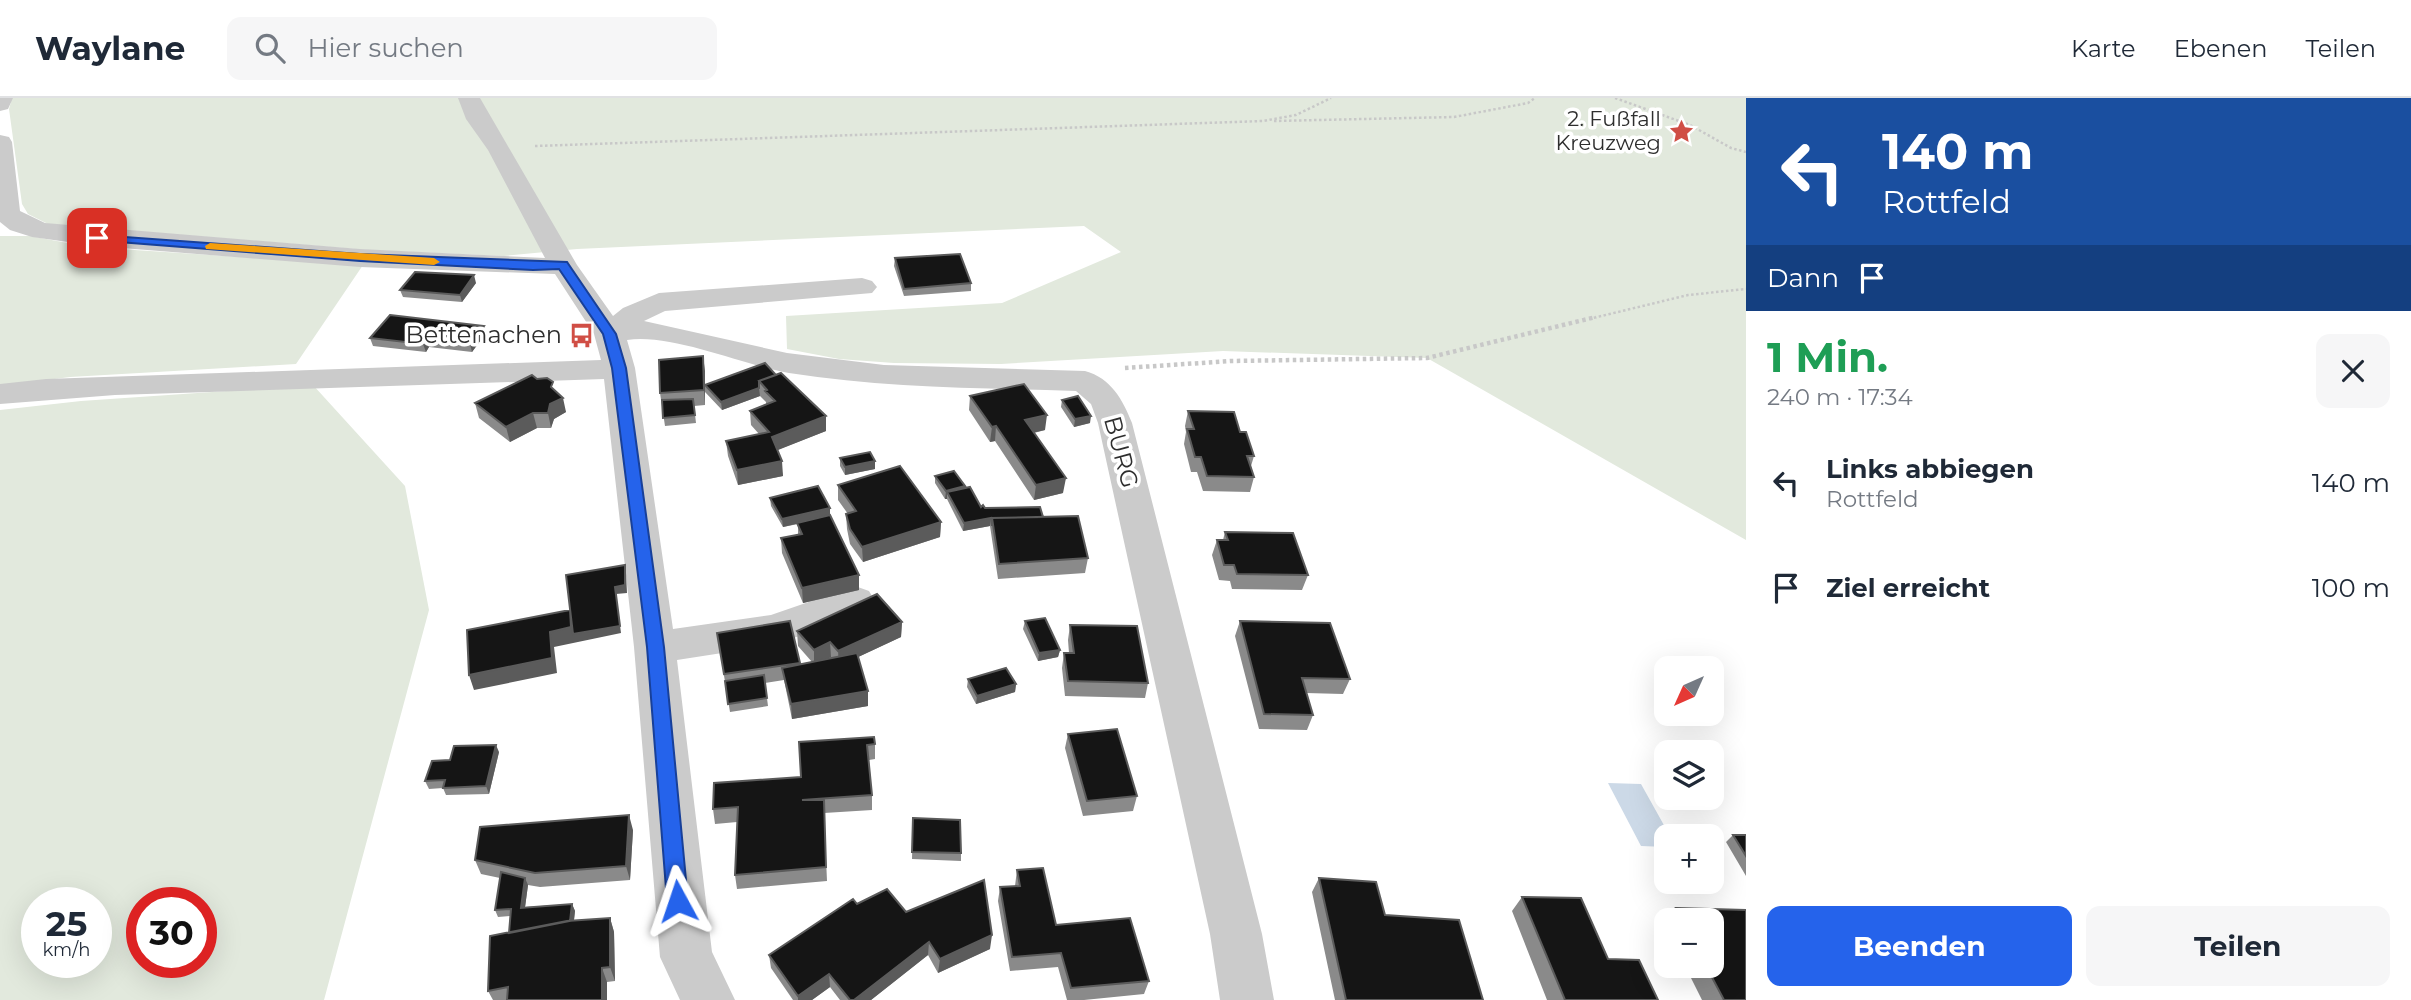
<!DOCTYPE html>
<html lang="de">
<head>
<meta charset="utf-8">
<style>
	body { margin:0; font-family:Montserrat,sans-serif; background:#f6f6f7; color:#1f2937; height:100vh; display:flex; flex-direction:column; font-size:26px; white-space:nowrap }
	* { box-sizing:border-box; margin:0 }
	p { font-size:23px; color:#747a83 }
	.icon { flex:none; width:38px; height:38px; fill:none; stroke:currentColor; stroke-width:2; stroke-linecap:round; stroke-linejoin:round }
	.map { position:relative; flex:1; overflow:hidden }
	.side { display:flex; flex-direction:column; background:#fff; width:665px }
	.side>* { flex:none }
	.banner { background:#1a4fa0; color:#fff; overflow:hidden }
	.needle { width:46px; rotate:225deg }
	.buttons { position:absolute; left:1654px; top:558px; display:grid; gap:14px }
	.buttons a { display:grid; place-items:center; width:70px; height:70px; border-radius:14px; background:#fff; box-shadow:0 7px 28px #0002; font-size:35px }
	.speed { position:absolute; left:21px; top:789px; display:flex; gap:14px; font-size:35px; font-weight:700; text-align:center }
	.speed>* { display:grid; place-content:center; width:91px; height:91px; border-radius:50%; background:#fff; box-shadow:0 7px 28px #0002; line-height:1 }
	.speed small { font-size:18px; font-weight:400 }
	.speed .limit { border:10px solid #d22; background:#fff; color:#111 }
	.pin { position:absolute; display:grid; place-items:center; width:60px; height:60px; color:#fff; margin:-30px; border-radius:14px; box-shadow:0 4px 10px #0006 }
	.me { position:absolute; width:77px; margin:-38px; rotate:355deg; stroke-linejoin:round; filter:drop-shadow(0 0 5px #0008) }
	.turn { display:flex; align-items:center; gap:24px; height:147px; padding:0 21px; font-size:32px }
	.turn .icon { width:91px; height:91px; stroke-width:2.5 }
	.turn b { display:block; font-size:49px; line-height:60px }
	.then { display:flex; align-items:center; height:66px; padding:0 21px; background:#0003; gap:14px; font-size:26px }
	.round { display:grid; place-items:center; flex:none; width:74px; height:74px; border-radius:14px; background:#f6f6f7 }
	.headline { display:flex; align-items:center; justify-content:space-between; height:119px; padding:0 21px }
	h1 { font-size:42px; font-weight:700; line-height:52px; color:#1e9e55 }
	.cta { display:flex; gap:14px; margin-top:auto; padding:14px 21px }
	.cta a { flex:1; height:80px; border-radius:14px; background:#2563eb; color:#fff; font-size:28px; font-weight:700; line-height:80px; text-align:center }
	.cta a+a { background:#f6f6f7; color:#1f2937 }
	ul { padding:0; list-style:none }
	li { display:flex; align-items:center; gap:21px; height:105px; padding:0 21px }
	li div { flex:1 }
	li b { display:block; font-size:26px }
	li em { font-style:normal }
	header { display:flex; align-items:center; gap:42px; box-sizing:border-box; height:98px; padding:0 35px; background:#fff; border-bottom:2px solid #e0e1e3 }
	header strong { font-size:33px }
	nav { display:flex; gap:38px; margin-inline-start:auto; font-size:24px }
	.search { width:490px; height:63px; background:#f6f6f7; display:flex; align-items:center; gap:18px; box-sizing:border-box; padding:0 24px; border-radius:14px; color:#747a83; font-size:26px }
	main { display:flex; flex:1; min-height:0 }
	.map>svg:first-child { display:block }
	.green { fill:#e2e9dd; fill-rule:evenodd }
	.water { fill:#ccd9e7 }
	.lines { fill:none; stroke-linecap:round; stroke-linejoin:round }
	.path-far1 { stroke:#c8c8c8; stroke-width:2.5; stroke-dasharray:2.5 2.5; stroke-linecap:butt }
	.path { stroke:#c8c8c8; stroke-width:4.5; stroke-dasharray:3.5 3.5; stroke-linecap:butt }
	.minor { fill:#cbcbcb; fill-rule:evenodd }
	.wall { fill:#8a8a8a }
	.shaded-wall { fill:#5b5b5b }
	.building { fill:#151515; stroke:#5b5b5b; stroke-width:2 }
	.route { fill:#2563eb; stroke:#184099; stroke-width:2 }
	.slow { fill:#f59e0b }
	.labels { text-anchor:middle; stroke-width:7; stroke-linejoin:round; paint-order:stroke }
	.far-poi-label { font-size:21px; fill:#2e2e2e; stroke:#fff; text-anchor:end }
	.poi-label { font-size:24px; fill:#2e2e2e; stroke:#fff; text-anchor:end }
	.street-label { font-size:24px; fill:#2e2e2e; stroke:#fff }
</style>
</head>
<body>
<header>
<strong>Waylane</strong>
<div class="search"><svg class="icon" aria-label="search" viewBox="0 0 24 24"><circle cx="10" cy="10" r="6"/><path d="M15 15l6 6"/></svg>Hier suchen</div>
<nav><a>Karte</a><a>Ebenen</a><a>Teilen</a></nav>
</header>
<main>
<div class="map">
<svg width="1746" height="902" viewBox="0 0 1746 902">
	<rect width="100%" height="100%" fill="#fff"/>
	<path class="green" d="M12,0H1746V442L1427,260L1223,253L1001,266L894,265L839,261L787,251L786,218L1002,205L1121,154L1084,128L577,151L504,158L368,152L48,126L28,116L22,106L9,11Z
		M0,138H30L89,149L363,167L296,266L70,279L0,288Z
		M313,287L405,388L429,512L324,902H0V312L81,303ZM37,805H96V864H37ZM142,805H201V864H142Z"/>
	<path class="water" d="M1608,685L1641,686L1670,738H1666V749L1641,748Z"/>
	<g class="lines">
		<path class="path-far1" d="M1615,0L1690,27L1731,50L1746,54
			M1274,23L1454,19L1528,5L1535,0
			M535,48L1263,23L1296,17L1331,0
			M1589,221L1688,197L1746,191"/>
		<path class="path" d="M1125,270L1231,263L1427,260L1596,219"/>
		<path class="minor" d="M0,0H13L8,11L0,13Z
			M458,0H480L577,167L613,218L623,210L659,195L862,180L872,183L877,189L872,195L665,213L644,223L787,255L884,267L1085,273C1111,280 1123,302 1132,325L1262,836L1274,902H1220L1210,836L1098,325L1091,306L1076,293C980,290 884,290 789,275C743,267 671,235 627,242L635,270L673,531L771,517L855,488L869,493L875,503L869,513L774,547L677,562L712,854L735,902H680L660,859L634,549L604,281L115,297L0,306V286L46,281L601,262L594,236L555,176L360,169L97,148L32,139L10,132L0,124V37L9,39L12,44L20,113L45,125L360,151L545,160L488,52L466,21Z"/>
	</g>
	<path class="wall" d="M895,160L971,185V193L904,198L894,168Z
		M476,185L462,204L403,199L400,192Z
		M486,235L472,254L429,249L426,254L373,248L370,240Z
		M703,258L705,287L765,265L826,333L777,352L783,378L738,387L728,358L726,343L759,336L751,327L750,313L766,306V304L760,298L722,312L705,294V307L694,308L696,325L665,328L660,295Z
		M554,292L566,314L554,321L551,330H537L510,344L479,320L475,305Z
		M970,298L1045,332L1034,335L1063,395L1034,402L995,343L990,344L969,312Z
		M1062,302L1090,325L1074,329L1061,309Z
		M1188,313L1240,334L1254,358L1251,368L1254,379L1250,394L1203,393L1197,374H1191L1184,346L1186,334L1185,328Z
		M840,360L875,363V371L845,377L840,368Z
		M935,378L965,388V390L981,409L1043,419L1088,460L1085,475L998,481L990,428L963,433L947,401H945L935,385Z
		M838,387L941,424L940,439L863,464L850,446L847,431L846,416H848L838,402Z
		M770,400L830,410V417L859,477V492L803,505L782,455L781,440L798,437V426L783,429L771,408Z
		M1225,434L1308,477L1302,492L1232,491L1230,483L1219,482L1212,457L1217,442H1223Z
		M790,523L800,566L812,564L798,548L797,533L902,524L901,539L858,559L868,608L792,621L784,582L765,585L768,608L730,614L717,535Z
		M1025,523L1060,552L1058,559L1038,563L1023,531Z
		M1240,523L1350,581L1343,596L1306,595L1313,617L1307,632L1259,631L1235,538Z
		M1070,527L1148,585L1145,600L1065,598L1062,570L1064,555H1069L1068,542Z
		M968,581L1016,586L1015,594L976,606L967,589Z
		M1068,636L1137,698L1133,713L1083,718L1065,650Z
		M799,644L875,646V661L869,662L872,697V712L824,715L827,783L737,791L735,777L737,724L715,726L713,711L801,679Z
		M499,654L489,696L446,697L443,690L429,691L425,683L450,662Z
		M913,720L961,755V763L912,761Z
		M633,732L630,782L540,789L528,787L525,809L572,806L575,813L574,823L610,820L614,834L615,883L607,884V902H493L488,893L509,835L510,818L498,819L495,812L500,780L481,776L475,762Z
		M1733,737H1746V778L1726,744Z
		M1017,772L1056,827L1149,883L1144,896L1084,902H1067L1058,869L1010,873L998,803L1000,789L1015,788Z
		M1319,780L1385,817L1483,902H1335L1312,794Z
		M1522,799L1608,861L1658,902H1547L1512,813Z
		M857,806L906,814L990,851L938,875L928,857L871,902H840L830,889L812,902H793L771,870L769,857Z
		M1676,810L1746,812V902H1702L1685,868H1712V822H1666V831L1662,824Z"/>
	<path class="shaded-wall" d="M474,177L476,185L462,204L460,197Z
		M484,228L486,235L472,254L470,246Z
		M427,242L429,249L426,254L423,246Z
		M703,258L705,273V307L704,292Z
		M759,290L760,298L722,312L721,304Z
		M563,300L566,314L554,321L551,330L548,315L550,306Z
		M533,315L537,330L510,344L506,329Z
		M1047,317L1045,332L1023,337L1025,322Z
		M826,318V333L773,354L772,339Z
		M1091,318L1090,325L1074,329L1075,321Z
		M996,328L995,343L990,344L992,329Z
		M782,363L783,378L738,387L737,372Z
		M875,363V371L845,377V369Z
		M1066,380L1063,395L1034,402L1036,387Z
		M965,388L964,396L947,394V401H945L946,393Z
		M830,410V418L783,429L782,421Z
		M991,420L990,428L963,433L964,425Z
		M941,424L940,439L863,464L862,449Z
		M625,467L626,475L627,495L616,496L621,535L554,549L557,575L474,592L469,577L570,512L615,489Z
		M859,477V492L803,505L802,490Z
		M902,524L901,539L839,568L838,553Z
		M830,544L831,559L814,567V552Z
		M1060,552L1058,559L1038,563L1039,555Z
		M1016,586L1015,594L976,606L977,598Z
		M868,593V608L792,621L791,606Z
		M496,647L499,654L489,696L486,688Z
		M629,717L633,732L630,782L626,768Z
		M525,780L528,787L524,817L521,810Z
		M572,806L575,813L572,837L509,841Z
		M610,820L614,834L615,883L610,869Z
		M992,837L990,851L938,875L940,861Z
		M929,844L928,857L871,902H854Z
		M602,870L607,884V902H602Z
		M829,876L830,889L812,902H798V898Z"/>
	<path class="building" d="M960,156L971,185L904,191L895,160Z
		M415,174L474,177L460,197L400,192Z
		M390,217L484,228L470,246L427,242L423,246L370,240Z
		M703,258L704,292L660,295L659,262Z
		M765,265L776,277L759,283V290L721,304L705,287Z
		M781,275L826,318L772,339L782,363L737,372L726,343L769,334L750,313L775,303L765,293L767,292L759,283Z
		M532,277L537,281L547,280L553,284L551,289L563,300L550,306L548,315H533L506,329L475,305Z
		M1024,286L1047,317L1025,322L1066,380L1036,387L996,328L992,329L970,298Z
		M1078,298L1091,318L1075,321L1062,302Z
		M693,301L695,317L663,320L662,302Z
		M1188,313L1234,314L1240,334H1246L1254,358H1247L1254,379L1207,378L1201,359H1195L1187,331H1194Z
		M870,354L875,363L845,369L840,360Z
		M900,368L941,424L862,449L850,431L846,416L856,413L838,387Z
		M954,373L965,388L946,393L935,378Z
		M818,388L830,410L782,421L770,400Z
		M970,389L981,409L983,407L985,410L1040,409L1043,419L992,420V428L991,420L964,425L947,394Z
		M830,417L859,477L802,490L781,440L802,436L797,425Z
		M1078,418L1088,460L999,466L992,420Z
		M1225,434L1293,435L1308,477L1237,476L1234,467H1224L1217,442H1228Z
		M625,467V487L615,489L620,528L573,536L566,477Z
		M877,496L902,524L838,553L830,544L814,552L797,533Z
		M570,512L571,529L550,534L552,560L469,577L467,532Z
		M1045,520L1060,552L1039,555L1025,523Z
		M790,523L800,565L724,576L717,535Z
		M1240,523L1330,525L1350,581L1302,580L1313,617L1264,616Z
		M1070,527L1137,528L1148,585L1068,583L1064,555H1074Z
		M857,555L868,593L791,606L782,570Z
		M1006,570L1016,586L977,598L968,581Z
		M764,577L767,600L728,606L725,583Z
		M1117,631L1137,698L1087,703L1068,636Z
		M874,639L875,646L867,647L872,697L802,702H824L826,769L735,777L738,709L713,711L714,685L801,679L799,644Z
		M496,647L486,688L443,690L445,682L425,683L432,663L450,662L454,648Z
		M629,717L626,768L535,775L475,762L480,729Z
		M913,720L960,722L961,755L912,754Z
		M1733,737H1746V758Z
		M1043,770L1056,827L1130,820L1149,883L1071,890L1061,855L1012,859L1000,789L1020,788L1017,772Z
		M501,774L525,780L521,810L572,806L570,823L509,835L511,811L495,812Z
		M1319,780L1376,784L1385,817L1459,822L1483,902H1346Z
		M984,782L992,837L940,861L929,844L854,902H850L829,876L798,898L769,857L853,801L857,806L887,791L906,814Z
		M1522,799L1581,800L1608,861L1639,862L1658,902H1565Z
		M1676,810L1746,812V902H1724L1706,868H1712V822H1682Z
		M610,820V869L602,870V902H507L508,889L488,893L490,838L567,823Z"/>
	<path class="route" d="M97,137L360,156L567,164L616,236L626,270L664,549L688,803L685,810L678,813L670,810L667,803L647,549L612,270L603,236L559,171L533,172L360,163L93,142L91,140Z"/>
	<path class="slow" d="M210,145L434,160L440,164L434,167L206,151L205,148Z"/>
	<defs>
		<symbol id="sight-bare" viewBox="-9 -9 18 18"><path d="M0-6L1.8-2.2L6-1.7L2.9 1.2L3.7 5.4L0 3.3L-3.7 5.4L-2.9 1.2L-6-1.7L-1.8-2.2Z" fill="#d04e45" stroke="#fff" stroke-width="2.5" paint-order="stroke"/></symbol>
		<symbol id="bus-bare" viewBox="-9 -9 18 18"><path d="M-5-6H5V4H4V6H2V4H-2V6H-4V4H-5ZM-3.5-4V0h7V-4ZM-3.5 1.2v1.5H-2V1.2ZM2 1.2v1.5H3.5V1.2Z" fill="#d04e45" stroke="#fff" stroke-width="2.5" paint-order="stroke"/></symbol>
	</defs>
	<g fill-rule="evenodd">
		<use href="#sight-bare" x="1664" y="16" width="35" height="35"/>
		<use href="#bus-bare" x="564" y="220" width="35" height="35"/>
	</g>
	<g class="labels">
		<g class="far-poi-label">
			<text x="1661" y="28">2. Fußfall<tspan x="1661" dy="24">Kreuzweg</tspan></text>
		</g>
		<g class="poi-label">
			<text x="562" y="245">Bettenachen</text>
		</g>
		<g class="street-label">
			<text transform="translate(1121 354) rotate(75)" y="8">BURG</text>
		</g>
	</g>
</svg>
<div class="buttons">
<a><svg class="needle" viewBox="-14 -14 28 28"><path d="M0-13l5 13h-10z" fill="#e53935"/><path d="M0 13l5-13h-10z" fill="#747a83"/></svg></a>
<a><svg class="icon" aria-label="layers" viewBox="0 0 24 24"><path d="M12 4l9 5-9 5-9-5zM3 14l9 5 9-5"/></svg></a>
<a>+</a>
<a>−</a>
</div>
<div class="speed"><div>25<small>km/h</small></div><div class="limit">30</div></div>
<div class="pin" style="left:97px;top:140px;background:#d93025"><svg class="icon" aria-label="arrive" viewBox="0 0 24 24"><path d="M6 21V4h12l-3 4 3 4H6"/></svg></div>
<svg class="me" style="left:678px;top:803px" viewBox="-20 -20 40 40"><path d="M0-17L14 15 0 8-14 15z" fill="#2563eb" stroke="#fff" stroke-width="4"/></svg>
</div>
<section class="side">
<div class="banner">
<div class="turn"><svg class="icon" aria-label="left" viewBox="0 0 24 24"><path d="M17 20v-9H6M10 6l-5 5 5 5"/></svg><div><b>140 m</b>Rottfeld</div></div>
<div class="then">Dann<svg class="icon" aria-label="arrive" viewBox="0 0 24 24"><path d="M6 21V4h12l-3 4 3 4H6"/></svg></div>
</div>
<div class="headline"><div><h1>1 Min.</h1><p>240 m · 17:34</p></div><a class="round"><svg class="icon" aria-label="close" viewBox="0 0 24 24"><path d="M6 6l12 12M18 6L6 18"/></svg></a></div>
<ul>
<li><svg class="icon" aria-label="left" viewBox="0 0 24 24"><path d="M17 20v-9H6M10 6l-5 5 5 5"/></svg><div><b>Links abbiegen</b><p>Rottfeld</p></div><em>140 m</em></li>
<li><svg class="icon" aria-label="arrive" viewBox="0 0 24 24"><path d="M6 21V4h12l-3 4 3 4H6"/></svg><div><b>Ziel erreicht</b></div><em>100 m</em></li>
</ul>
<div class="cta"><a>Beenden</a><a>Teilen</a></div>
</section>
</main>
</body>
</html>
